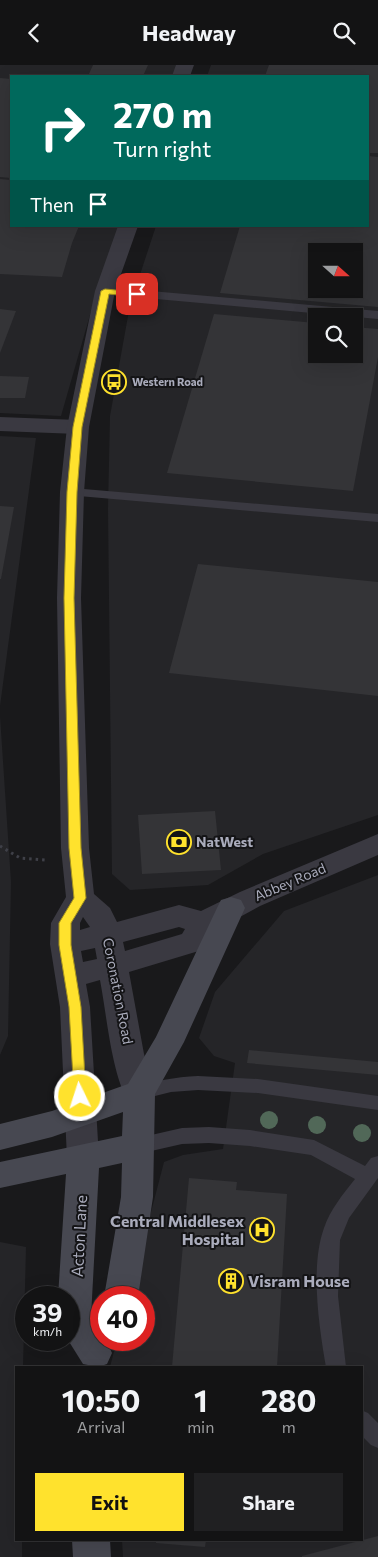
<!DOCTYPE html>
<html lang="en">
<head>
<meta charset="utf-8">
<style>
	body { margin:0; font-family:Commissioner,sans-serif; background:#202022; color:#f1f3f6; height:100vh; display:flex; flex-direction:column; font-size:19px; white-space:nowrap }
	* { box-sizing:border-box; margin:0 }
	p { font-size:16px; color:#9d9ea0 }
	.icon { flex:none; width:28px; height:28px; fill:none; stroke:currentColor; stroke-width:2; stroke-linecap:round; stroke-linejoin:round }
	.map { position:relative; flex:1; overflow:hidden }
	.sheet { position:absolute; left:15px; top:1301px; width:348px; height:175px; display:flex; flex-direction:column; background:#131314; border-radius:0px; box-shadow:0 5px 20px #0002,0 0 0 1px #323234 }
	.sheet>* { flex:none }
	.hud { position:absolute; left:10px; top:10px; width:359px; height:152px; border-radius:0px; box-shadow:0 5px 20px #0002,0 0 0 1px #323234; background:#00695c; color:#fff; overflow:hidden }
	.needle { width:32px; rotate:111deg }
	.buttons { position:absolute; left:308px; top:178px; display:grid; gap:10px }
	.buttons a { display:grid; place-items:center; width:55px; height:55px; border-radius:0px; background:#131314; box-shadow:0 5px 20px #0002,0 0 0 1px #323234; font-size:25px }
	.speed { position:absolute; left:15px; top:1221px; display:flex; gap:10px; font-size:25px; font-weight:700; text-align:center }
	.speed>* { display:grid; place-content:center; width:65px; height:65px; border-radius:50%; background:#131314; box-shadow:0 5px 20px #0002,0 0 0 1px #323234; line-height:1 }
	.speed small { font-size:12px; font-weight:400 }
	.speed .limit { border:8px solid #d22; background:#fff; color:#111 }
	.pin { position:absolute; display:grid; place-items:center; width:42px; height:42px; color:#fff; margin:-21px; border-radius:10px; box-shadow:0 2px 8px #0006 }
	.me { position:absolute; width:55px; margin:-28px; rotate:356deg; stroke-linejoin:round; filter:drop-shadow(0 0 4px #0008) }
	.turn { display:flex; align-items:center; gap:18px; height:105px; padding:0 20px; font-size:22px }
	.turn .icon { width:65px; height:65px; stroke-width:2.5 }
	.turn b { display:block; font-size:35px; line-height:42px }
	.then { display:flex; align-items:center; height:48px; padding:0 20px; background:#0003; gap:10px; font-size:19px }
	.eta { display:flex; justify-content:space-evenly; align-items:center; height:85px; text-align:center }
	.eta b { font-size:30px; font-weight:700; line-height:35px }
	.cta { display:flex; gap:10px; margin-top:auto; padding:10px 20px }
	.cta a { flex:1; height:58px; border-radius:0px; background:#ffe22d; color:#111; font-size:20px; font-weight:700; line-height:58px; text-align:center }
	.cta a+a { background:#202022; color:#f1f3f6 }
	header { display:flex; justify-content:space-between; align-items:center; height:65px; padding:0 20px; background:#131314; font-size:22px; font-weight:700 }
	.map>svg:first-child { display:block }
	.built { fill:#252528; fill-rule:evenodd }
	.building { fill:#343437; fill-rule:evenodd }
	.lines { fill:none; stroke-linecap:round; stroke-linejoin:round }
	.path { stroke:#3f4048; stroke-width:3; stroke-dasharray:2.5 4; stroke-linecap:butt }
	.service { fill:#3a3941; fill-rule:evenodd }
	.minor { fill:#3a3941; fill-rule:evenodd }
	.tertiary { fill:#3a3941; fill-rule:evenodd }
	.secondary { fill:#474851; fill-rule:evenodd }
	.tree { fill:#516858 }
	.route { fill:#ffe22d; stroke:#a6931d }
	.labels { text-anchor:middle; stroke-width:4; stroke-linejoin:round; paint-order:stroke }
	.far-poi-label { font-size:11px; font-weight:bold; fill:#aaacbc; stroke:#141416; text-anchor:start }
	.poi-label { font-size:14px; font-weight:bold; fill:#aaacbc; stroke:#141416; text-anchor:start }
	.street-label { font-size:14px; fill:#aaacbc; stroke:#141416 }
	.near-poi-label { font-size:16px; font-weight:bold; fill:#aaacbc; stroke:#141416; text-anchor:end }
	.near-street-label { font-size:16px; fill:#aaacbc; stroke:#141416 }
</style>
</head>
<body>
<header><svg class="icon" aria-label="back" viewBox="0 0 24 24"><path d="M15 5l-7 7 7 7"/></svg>Headway<svg class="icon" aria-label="search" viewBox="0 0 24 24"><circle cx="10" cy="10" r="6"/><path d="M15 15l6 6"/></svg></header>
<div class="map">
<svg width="378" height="1492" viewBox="0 0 378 1492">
	<rect width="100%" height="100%" fill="#19191b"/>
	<path class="built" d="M0,0H183L179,11H11V161H123L96,229L61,351L0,348Z
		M211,0H378V750L263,789L208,820L130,825L112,809L108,443L110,351L130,240L156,161H368V11H207ZM316,186H354V224H316ZM316,251H354V289H316Z
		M0,371L36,373L0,641Z
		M0,651L11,817L8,971L0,990Z
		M378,810V1492H123L122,1475H361V1302H110L117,1275H144V1232H129L164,1097L183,1090L223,1084L235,998L214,991L199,973L215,927L284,846Z
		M0,1177L26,1182L23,1302H16V1475H22V1492H0Z"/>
	<path class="building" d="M93,0H148L143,11H88Z
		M269,0H378V88H368V11H265Z
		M0,13L11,14V113L0,112Z
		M368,91L378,92V242L220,228L240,161H368ZM316,186H354V224H316Z
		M0,114L11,115V161H79L72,178L62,212L0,209Z
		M0,244L16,246L0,288Z
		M214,249L316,258V289H354V262L378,264V292L353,426L167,408Z
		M0,311L29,312L25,333H0Z
		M0,441L14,442L1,514H0Z
		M198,499L378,517V631L169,608Z
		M215,746L221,805L142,809L138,750Z
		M249,985L378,997V1010L247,998Z
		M189,1113L237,1117L236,1125L287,1129L277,1302H172Z
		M378,1471V1492H302V1491Z
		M156,1475H206L205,1482L156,1478Z"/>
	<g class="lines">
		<path class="path" d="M0,781L20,793L46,795"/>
		<path class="service" d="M105,222L378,246V254L101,229L99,226L101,223Z
			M72,423L378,449V457L67,430L65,427Z
			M198,1011L258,1014L378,1031V1045L258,1028L198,1025L171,1027L139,1035L132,1033L130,1028L132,1023C154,1016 175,1012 198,1011Z
			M209,1062L250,1065L314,1075L365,1101L371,1093L378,1091V1113L349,1153L340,1175L338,1231L346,1302H326C319,1262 310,1202 324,1163C330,1145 343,1129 355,1114L311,1090L250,1081L209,1078L182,1079L138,1089L131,1086L129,1081L131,1076L138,1073L182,1063Z
			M361,1345L368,1348L378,1358V1383L371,1380L361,1370Z"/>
		<path class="minor" d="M0,352L78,355L86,357L89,362L86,367L78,369L0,366Z"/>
		<path class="tertiary" d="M176,0H194L190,11H172Z
			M118,161H138L115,226L89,362L84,427L81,533L89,783L94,829L110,843L117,857L179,840L201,846L240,827L378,769V790L260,841L214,866L202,885L129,907L144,989L155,1028L150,1037L139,1041L128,1037C111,1005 107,952 100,915L86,919L90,942L99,1093L94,1102L83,1106L72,1102L67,1093L60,942L50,879L51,858L66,832L61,783L57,533L60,427L67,362L95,226ZM83,852L90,862L80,865V858ZM179,862L185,864L182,869L125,886L123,877ZM95,883L97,894L83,897L81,886Z"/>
		<path class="secondary" d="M231,832L241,835L245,843L184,977L155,1029L153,1132L138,1232H104L121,1132L122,1098L99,1103L91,1252L101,1267V1275H106L112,1288L107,1299L98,1302L83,1299L68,1275L69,1232H58L66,1109L0,1123V1097L122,1071L123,1047L52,1072L0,1085V1059L52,1046L128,1019L156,972L217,843L221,835Z
			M72,1475H110L111,1492H73Z"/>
	</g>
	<g class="tree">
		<circle cx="269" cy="1055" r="9"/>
		<circle cx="317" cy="1060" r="9"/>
		<circle cx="362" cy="1068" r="9"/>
	</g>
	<path class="route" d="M105,224L137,227L142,229L137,232L109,229L82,362L77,427L74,533L81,783L86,833L71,858V880L81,942L86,1031L85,1034L80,1036L75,1034L74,1031L69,942L59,880V858L74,833L69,783L64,533L67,427L73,362L101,226Z"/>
	<defs>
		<symbol id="bus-ring" viewBox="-11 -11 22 22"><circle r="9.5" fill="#141416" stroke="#ffe22d" stroke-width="1.5"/><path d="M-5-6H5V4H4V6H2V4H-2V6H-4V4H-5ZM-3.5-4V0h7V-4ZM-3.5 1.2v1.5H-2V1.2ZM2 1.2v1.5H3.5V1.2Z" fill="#ffe22d"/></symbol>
		<symbol id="bank-ring" viewBox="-11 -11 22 22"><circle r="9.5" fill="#141416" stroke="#ffe22d" stroke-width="1.5"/><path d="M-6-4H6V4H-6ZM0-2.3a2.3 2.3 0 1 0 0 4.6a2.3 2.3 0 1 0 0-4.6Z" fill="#ffe22d"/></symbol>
		<symbol id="hospital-ring" viewBox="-11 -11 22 22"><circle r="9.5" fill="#141416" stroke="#ffe22d" stroke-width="1.5"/><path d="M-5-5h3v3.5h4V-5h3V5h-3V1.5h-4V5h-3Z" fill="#ffe22d"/></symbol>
		<symbol id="building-ring" viewBox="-11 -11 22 22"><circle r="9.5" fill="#141416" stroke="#ffe22d" stroke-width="1.5"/><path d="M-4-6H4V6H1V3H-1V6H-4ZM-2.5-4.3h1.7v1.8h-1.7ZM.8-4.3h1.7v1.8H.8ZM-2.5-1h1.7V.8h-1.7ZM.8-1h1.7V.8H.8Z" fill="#ffe22d"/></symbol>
	</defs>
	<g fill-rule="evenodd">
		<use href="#bus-ring" x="100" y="303" width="28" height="28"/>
		<use href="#bank-ring" x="165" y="763" width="28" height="28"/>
		<use href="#hospital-ring" x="248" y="1151" width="28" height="28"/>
		<use href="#building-ring" x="217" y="1202" width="28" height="28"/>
	</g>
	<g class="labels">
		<g class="far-poi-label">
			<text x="132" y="321">Western Road</text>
		</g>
		<g class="poi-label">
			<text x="196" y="782">NatWest</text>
		</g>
		<g class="street-label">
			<text transform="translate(290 817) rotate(-23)" y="5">Abbey Road</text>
			<text transform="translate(118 926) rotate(79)" y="5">Coronation Road</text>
		</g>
		<g class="near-poi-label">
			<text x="244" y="1162">Central Middlesex<tspan x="244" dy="18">Hospital</tspan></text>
			<text x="248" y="1222" text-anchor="start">Visram House</text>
		</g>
		<g class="near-street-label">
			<text transform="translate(79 1171) rotate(-87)" y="6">Acton Lane</text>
		</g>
	</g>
</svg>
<div class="buttons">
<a><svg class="needle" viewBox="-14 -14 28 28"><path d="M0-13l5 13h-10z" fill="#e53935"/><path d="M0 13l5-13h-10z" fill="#9d9ea0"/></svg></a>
<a><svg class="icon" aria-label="search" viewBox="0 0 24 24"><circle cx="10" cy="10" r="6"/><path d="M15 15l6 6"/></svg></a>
</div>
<div class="speed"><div>39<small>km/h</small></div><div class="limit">40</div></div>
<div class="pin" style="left:137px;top:229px;background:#d93025"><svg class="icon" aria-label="arrive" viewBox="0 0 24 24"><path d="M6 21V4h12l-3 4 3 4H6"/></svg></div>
<svg class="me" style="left:80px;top:1031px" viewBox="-20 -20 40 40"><circle r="17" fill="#ffe22d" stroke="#fff" stroke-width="3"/><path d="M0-11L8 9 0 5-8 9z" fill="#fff"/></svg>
<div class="hud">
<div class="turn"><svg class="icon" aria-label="right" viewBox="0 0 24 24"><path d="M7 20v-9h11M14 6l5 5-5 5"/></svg><div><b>270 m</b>Turn right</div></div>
<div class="then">Then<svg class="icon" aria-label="arrive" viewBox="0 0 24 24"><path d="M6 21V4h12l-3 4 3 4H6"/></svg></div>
</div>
<section class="sheet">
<div class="eta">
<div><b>10:50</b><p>Arrival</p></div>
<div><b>1</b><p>min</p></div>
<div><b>280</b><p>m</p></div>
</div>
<div class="cta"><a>Exit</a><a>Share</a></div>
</section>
</div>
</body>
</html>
